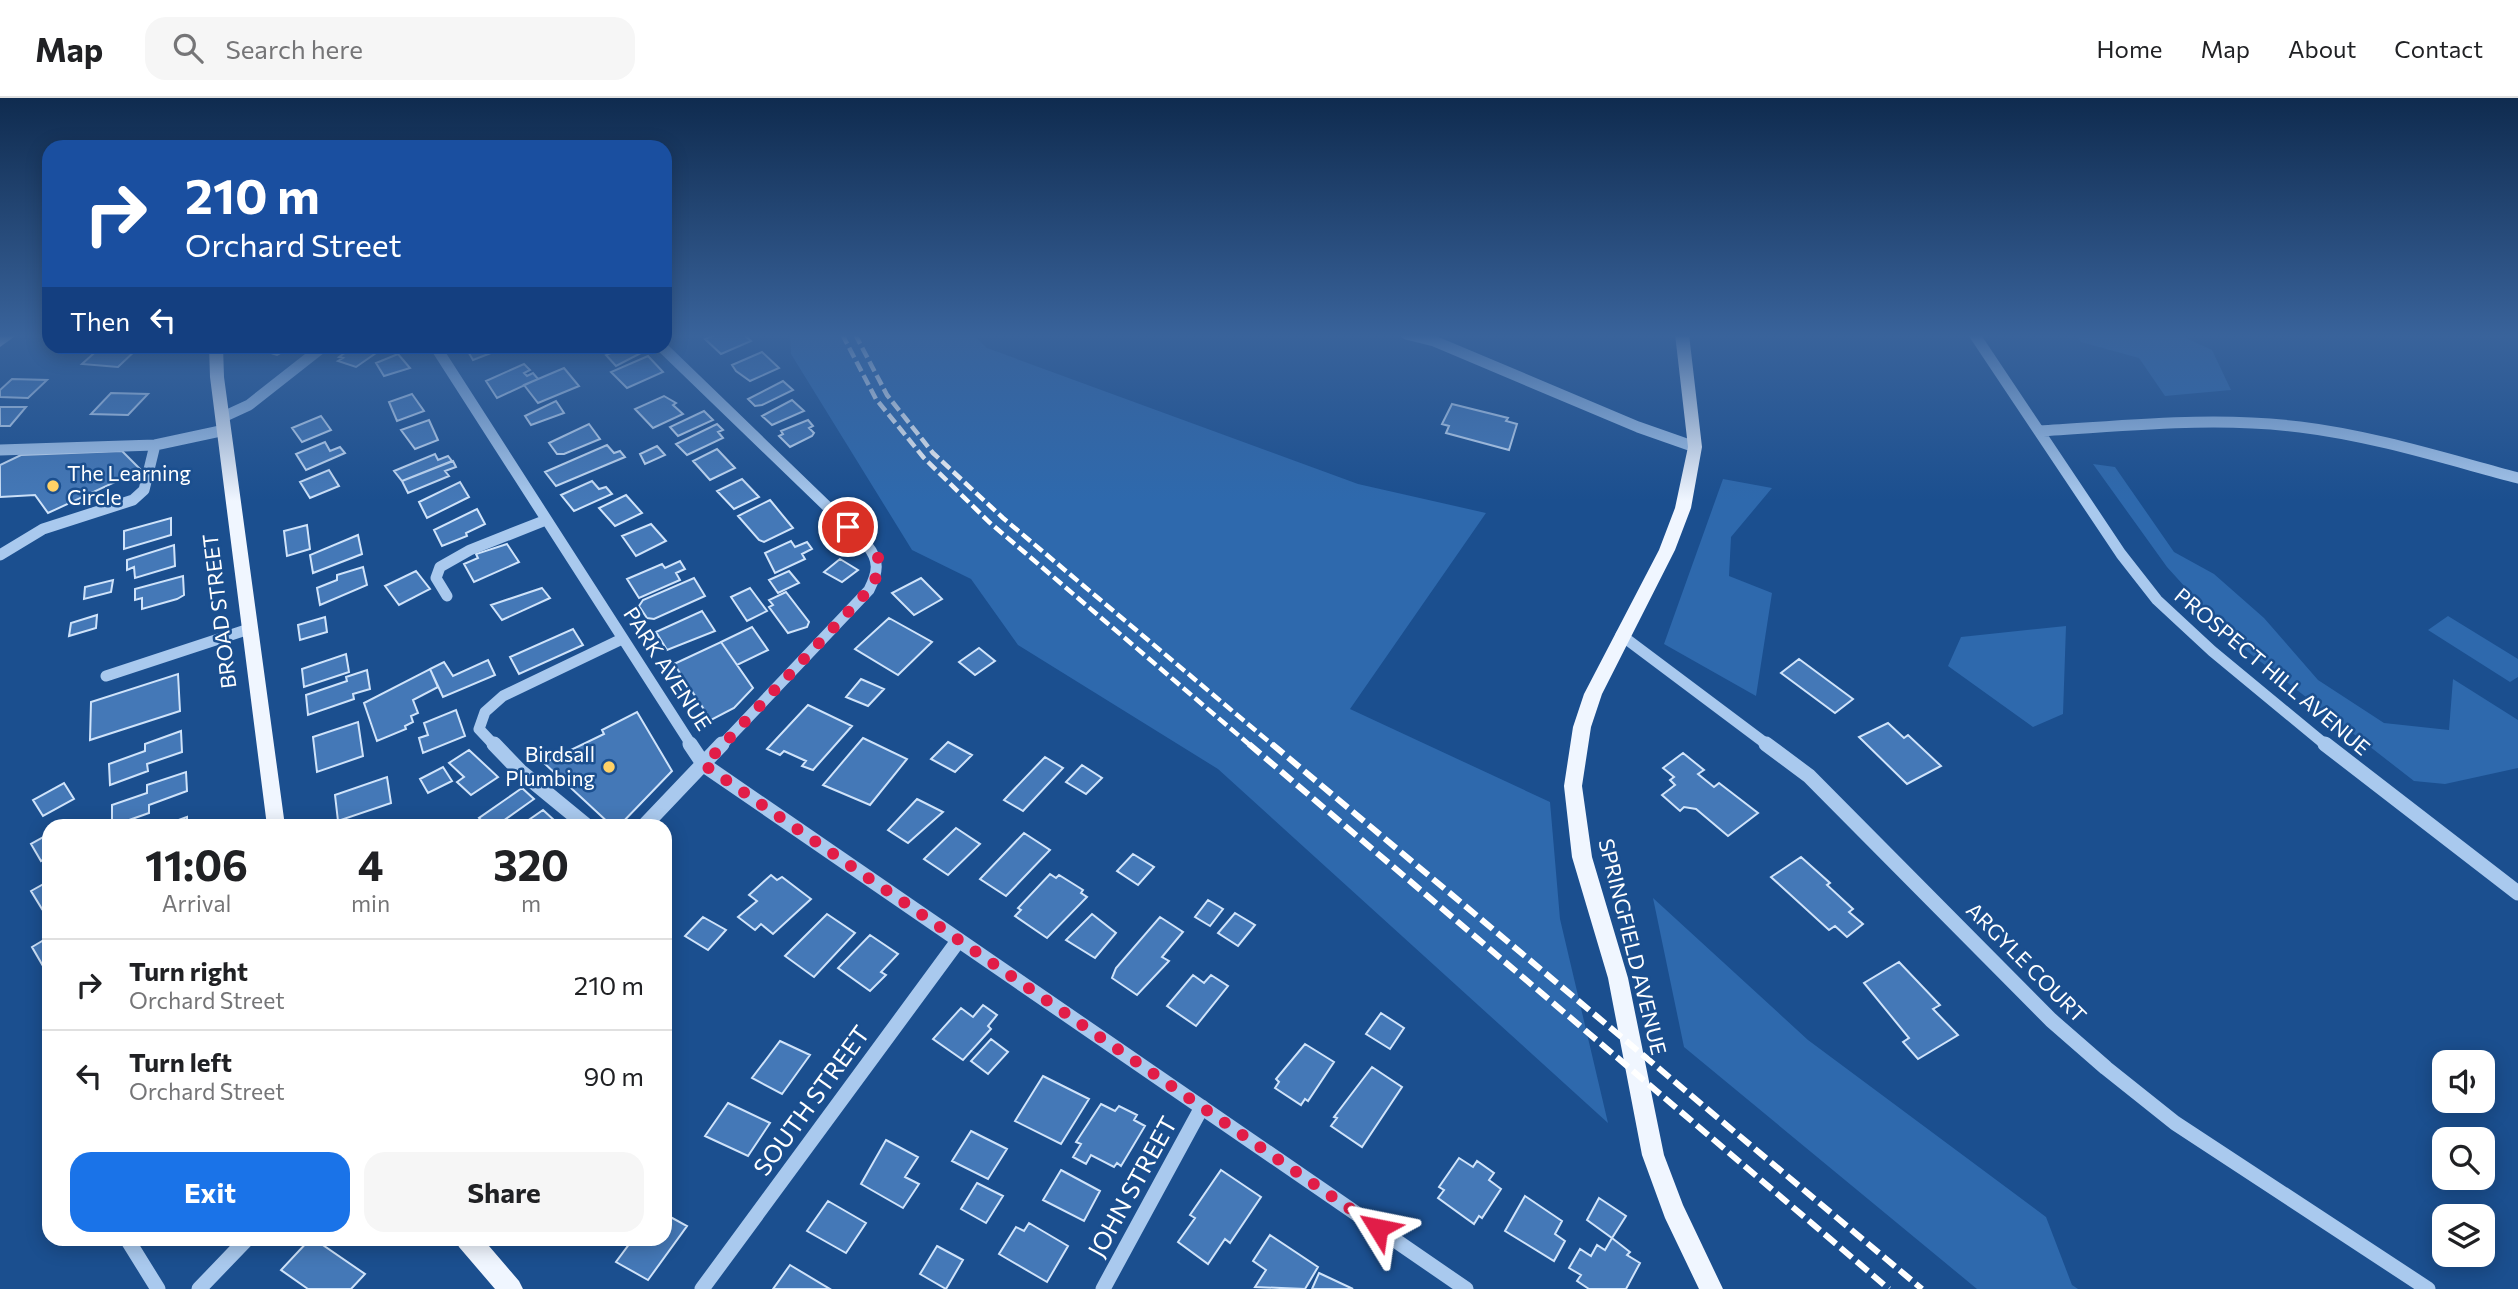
<!DOCTYPE html>
<html lang="en">
<head>
<meta charset="utf-8">
<style>
	body { margin:0; font-family:Commissioner,sans-serif; background:#f6f6f6; color:#202124; height:100vh; display:flex; flex-direction:column; font-size:26px; white-space:nowrap }
	* { box-sizing:border-box; margin:0 }
	p { font-size:23px; color:#757577 }
	.icon { flex:none; width:38px; height:38px; fill:none; stroke:currentColor; stroke-width:2; stroke-linecap:round; stroke-linejoin:round }
	.map { position:relative; flex:1; overflow:hidden }
	.side { position:absolute; left:42px; top:721px; width:630px; height:427px; display:flex; flex-direction:column; background:#fff; border-radius:21px; box-shadow:0 4px 18px #0003 }
	.side>* { flex:none }
	.banner { position:absolute; left:42px; top:42px; width:630px; height:214px; border-radius:21px; box-shadow:0 4px 18px #0003; background:#1a4fa0; color:#fff; overflow:hidden }
	.fabs { position:absolute; left:2432px; top:952px; display:grid; gap:14px }
	.fabs a { display:grid; place-items:center; width:63px; height:63px; border-radius:14px; background:#fff; box-shadow:0 4px 18px #0003; font-size:35px }
	.pin { position:absolute; display:grid; place-items:center; width:60px; height:60px; color:#fff; margin:-30px; border:4px solid #fff; border-radius:50%; box-shadow:0 2px 7px #0007 }
	.me { position:absolute; width:77px; margin:-38px; rotate:305deg; stroke-linejoin:round; filter:drop-shadow(0 0 5px #0008) }
	.turn { display:flex; align-items:center; gap:24px; height:147px; padding:0 28px; font-size:32px }
	.turn .icon { width:91px; height:91px; stroke-width:2.5 }
	.turn b { display:block; font-size:49px; line-height:60px }
	.then { display:flex; align-items:center; height:66px; padding:0 28px; background:#0003; gap:14px; font-size:26px }
	.eta { display:flex; justify-content:space-evenly; align-items:center; height:119px; text-align:center }
	.eta b { font-size:42px; font-weight:700; line-height:49px }
	.action { display:flex; gap:14px; margin-top:auto; padding:14px 28px }
	.action a { flex:1; height:80px; border-radius:21px; background:#1a73e8; color:#fff; font-size:28px; font-weight:700; line-height:80px; text-align:center }
	.action a+a { background:#f6f6f6; color:#202124 }
	ul { padding:0; list-style:none }
	li { display:flex; align-items:center; gap:21px; height:91px; padding:0 28px; border-top:2px solid #e0e0e0 }
	li div { flex:1 }
	li b { display:block; font-size:26px }
	li em { font-style:normal }
	header { display:flex; align-items:center; gap:42px; box-sizing:border-box; height:98px; padding:0 35px; background:#fff; border-bottom:2px solid #e0e0e0 }
	header strong { font-size:33px }
	nav { display:flex; gap:38px; margin-inline-start:auto; font-size:24px }
	.search { width:490px; height:63px; background:#f6f6f6; display:flex; align-items:center; gap:18px; box-sizing:border-box; padding:0 24px; border-radius:21px; color:#757577; font-size:26px }
	.map>svg:first-child { display:block }
	.green { fill:#2e69ad }
	.building { fill:#4478b7; stroke:#cfe3fa; stroke-width:2 }
	.lines { fill:none; stroke-linecap:round; stroke-linejoin:round }
	.minor-far1 { stroke:#a9c9ee; stroke-width:11 }
	.minor { stroke:#a9c9ee; stroke-width:15 }
	.major { fill:#f0f6ff; fill-rule:evenodd }
	.rail-far1 { stroke:#fff; stroke-width:4.5; stroke-dasharray:11 4.5; stroke-linecap:butt }
	.rail { stroke:#fff; stroke-width:6; stroke-dasharray:15 6; stroke-linecap:butt }
	.route { stroke:#e11d48; stroke-width:12; stroke-dasharray:0 21.6 }
	.poi-dot { fill:#ffd166; stroke:#1b4f8f; stroke-width:2.5 }
	.labels { text-anchor:middle; stroke-width:5; stroke-linejoin:round; paint-order:stroke }
	.poi-label { font-size:21px; fill:#fff; stroke:#1b4f8f; text-anchor:start }
	.street-label { font-size:21px; fill:#fff; stroke:#1b4f8f }
	.near-street-label { font-size:24px; fill:#fff; stroke:#1b4f8f }
</style>
</head>
<body>
<header>
<strong>Map</strong>
<div class="search"><svg class="icon" aria-label="search" viewBox="0 0 24 24"><circle cx="10" cy="10" r="6"/><path d="M15 15l6 6"/></svg>Search here</div>
<nav><a>Home</a><a>Map</a><a>About</a><a>Contact</a></nav>
</header>
<div class="map">
<svg width="2518" height="1191" viewBox="0 0 2518 1191">
	<rect width="100%" height="100%" fill="#1b4f8f"/>
	<path class="green" d="M790,236H972L987,250L1358,386L1486,415L1350,611L1550,704L1560,821L1608,1025L1218,671L1018,547L971,481L912,452L791,256Z
		M2076,236H2177L2212,252L2231,292L2165,298L2139,260L2081,244Z
		M2093,366L2115,369L2174,454L2214,476L2264,520L2318,582L2384,625L2449,632L2453,581L2518,622V670L2445,686L2414,683L2234,543L2167,469Z
		M1723,381L1772,390L1731,439L1729,478L1772,495L1756,598L1664,546Z
		M2448,518L2518,561V579L2510,584L2428,532Z
		M2066,528L2063,616L2033,629L1948,568L1961,539Z
		M1653,800L1808,942L2046,1119L2072,1187L2078,1191H1977L1684,949Z"/>
	<path class="building" d="M717,236H743L751,243L721,256L705,241Z
		M102,248H129L139,249L118,269L82,266Z
		M293,248L277,257L252,249L253,248Z
		M471,248H509L473,262L466,250Z
		M627,248H637L643,254L616,268L606,257Z
		M353,249H359L376,255L356,269L338,263L343,260L339,259Z
		M762,254L779,270L750,283L736,273L732,267Z
		M398,256L410,270L384,278L376,265Z
		M648,258L663,274L627,290L611,274Z
		M524,266L530,272L524,275L527,278L533,275L538,281L497,300L486,283Z
		M564,270L579,288L538,305L524,287Z
		M12,281L47,282L28,300L0,299V292Z
		M783,283L793,292L762,307L755,308L748,301Z
		M111,295L148,296L128,317L91,316Z
		M412,296L424,313L397,323L389,304Z
		M664,298L676,305L673,307L683,316L653,330L635,311Z
		M792,302L804,313L772,327L762,318Z
		M556,303L564,315L531,327L525,318Z
		M1452,306L1508,320L1506,323L1517,326L1509,352L1446,335L1449,328L1442,326Z
		M0,309H26L10,328H0Z
		M704,313L713,322L678,338L670,329Z
		M321,318L331,332L302,344L292,330Z
		M429,322L438,342L415,351L401,332Z
		M808,322L813,328L809,330L814,335L812,338L790,349L779,338L783,336L781,333Z
		M589,326L600,341L564,356H557L549,345Z
		M717,326L723,332L718,334L723,340L687,357L676,346Z
		M325,344L330,353L340,349L345,355L306,372L296,356Z
		M607,347L614,355L620,353L625,359L556,388L545,374Z
		M657,348L665,357L645,366L640,356Z
		M717,351L735,370L710,382L693,363Z
		M122,353L141,372L48,415L35,397L0,399V367L21,357Z
		M435,356L438,362L448,358L452,363L402,383L394,373Z
		M453,363L456,369L445,373L449,378L408,395L402,383Z
		M329,372L339,388L310,400L300,384Z
		M742,381L759,399L734,411L717,393Z
		M592,383L599,391L606,389L612,396L574,413L561,397Z
		M460,384L469,399L427,420L419,404Z
		M626,397L642,415L615,428L599,410Z
		M770,402L793,430L764,444L759,442L738,418Z
		M477,411L485,426L466,435L467,438L442,448L434,432Z
		M171,420V437L124,451V433Z
		M651,426L666,443L636,458L622,438Z
		M307,427L310,451L287,458L284,433Z
		M358,437L362,456L313,475L310,457Z
		M791,443L795,449L807,444L812,451L802,456L805,461L775,475L765,455Z
		M507,446L519,464L474,484L464,466L478,460L476,456Z
		M174,447L175,468L135,480L134,469L127,472V462Z
		M840,461L858,472L842,484L824,474Z
		M680,463L685,471L676,475L680,482L639,500L627,481L662,466L665,470Z
		M363,469L367,487L320,507L317,490L337,482V477Z
		M416,473L430,491L399,507L385,488Z
		M789,473L799,485L778,495L769,482Z
		M183,478L184,497L177,501L142,511V500L135,502V491Z
		M694,480L705,498L654,521L647,520L639,508L643,502Z
		M921,480L942,501L914,517L892,495Z
		M113,482L111,494L84,501L85,489Z
		M542,490L550,500L502,522L491,507Z
		M750,490L767,513L747,523L731,499Z
		M786,494L809,524L807,529L788,535L769,509L773,507L769,502Z
		M702,513L715,533L667,552L656,534Z
		M97,517L96,530L69,538L71,525Z
		M325,519L327,534L300,542L298,527Z
		M889,520L932,544L898,577L855,551Z
		M752,529L768,552L737,567L721,544Z
		M573,531L583,547L519,576L510,559Z
		M721,544L753,590L734,610L711,622L674,566Z
		M979,550L995,563L975,577L959,564Z
		M346,556L349,574L304,589L302,571Z
		M1799,561L1853,601L1835,615L1781,575Z
		M488,562L495,577L443,599L430,571L444,564L453,578Z
		M430,571L438,589L413,602L418,615L411,618L413,624L405,628L406,631L377,643L364,605Z
		M367,572L370,591L353,596L354,601L308,617L306,597L347,583L346,579Z
		M178,576L180,613L90,642L91,604Z
		M861,581L884,591L868,608L846,599Z
		M808,607L852,628L813,672L802,668L806,663L784,653L780,657L767,651Z
		M456,612L465,638L423,655L419,640L428,637L424,625Z
		M637,614L672,673L619,728H612L544,665L604,636L602,632Z
		M358,624L363,658L317,674L313,639Z
		M1888,625L1904,640L1908,637L1941,668L1907,686L1859,639Z
		M181,633L182,654L147,666L148,673L110,687L109,666L145,653V646Z
		M863,640L907,661L870,707L823,687Z
		M948,644L972,657L955,674L931,661Z
		M469,652L498,679L471,697L457,684L464,679L449,665Z
		M1683,655L1704,672L1698,676L1714,689L1719,685L1758,715L1728,738L1696,711L1684,709L1680,713L1662,697L1675,687L1670,682L1674,679L1663,670Z
		M1045,659L1063,670L1023,713L1004,702Z
		M1082,667L1102,680L1086,696L1066,684Z
		M443,669L452,683L428,695L420,681Z
		M186,674L187,693L149,707V715L112,728V707L147,695V687Z
		M387,679L391,705L338,723L335,697Z
		M64,685L74,701L43,718L33,702Z
		M522,690L534,701L496,728H487L479,720Z
		M917,701L943,714L908,745L888,732Z
		M543,712L555,723L549,728H520Z
		M187,719V728H162Z
		M956,730L980,746L948,777L924,761Z
		M1024,735L1050,752L1006,798L980,781Z
		M49,736V758L41,763L31,746Z
		M1133,756L1154,769L1138,787L1117,773Z
		M1801,759L1830,785L1827,787L1853,811L1849,814L1863,826L1847,839L1835,828L1829,832L1771,779Z
		M1050,776L1056,780L1059,777L1083,792L1081,795L1087,799L1047,840L1015,818L1021,812L1018,810Z
		M771,777L777,782L782,779L811,801L773,836L761,826L755,832L738,819L757,803L749,797Z
		M49,783V806L42,811L31,793Z
		M1208,802L1223,811L1210,828L1195,819Z
		M1235,815L1255,827L1238,848L1218,835Z
		M827,816L855,835L814,879L785,858Z
		M1092,816L1116,835L1095,860L1066,842Z
		M703,819L726,832L708,852L685,838Z
		M1160,819L1183,834L1162,859L1169,863L1137,897L1112,880L1116,870Z
		M870,837L898,856L881,874L886,877L870,893L838,870Z
		M49,839V864L43,868L32,849Z
		M1899,864L1940,907L1933,911L1958,937L1918,961L1903,944L1909,940L1864,885Z
		M1193,877L1204,885L1211,877L1228,888L1196,928L1167,908Z
		M983,907L997,917L988,928L991,931L963,962L933,941L961,910L973,919Z
		M1381,915L1404,930L1390,951L1366,936Z
		M991,941L1008,954L988,976L971,963Z
		M780,943L810,957L782,996L752,980Z
		M1305,946L1334,964L1308,1003L1305,1001L1301,1007L1275,990L1279,984L1276,981Z
		M1372,969L1402,989L1362,1049L1331,1028L1337,1020L1334,1019Z
		M1043,978L1089,1001L1061,1046L1015,1023Z
		M728,1005L770,1025L748,1058L705,1038Z
		M1101,1006L1115,1013L1119,1008L1137,1017L1134,1022L1145,1028L1121,1068L1117,1065L1114,1069L1091,1057L1086,1066L1073,1059L1081,1046L1076,1044Z
		M971,1033L1007,1051L988,1081L952,1063Z
		M886,1042L918,1059L905,1079L919,1086L903,1110L861,1086Z
		M1459,1060L1473,1069L1477,1063L1494,1075L1489,1082L1501,1091L1482,1120L1479,1118L1474,1126L1438,1100L1444,1092L1439,1089Z
		M1061,1072L1100,1093L1084,1123L1043,1102Z
		M1221,1072L1261,1099L1230,1145L1225,1141L1208,1166L1178,1144L1195,1120L1190,1117Z
		M977,1085L1003,1098L986,1125L961,1111Z
		M1525,1098L1562,1123L1555,1136L1565,1143L1554,1163L1505,1133Z
		M1599,1100L1626,1118L1612,1140L1587,1122Z
		M828,1103L866,1125L846,1155L807,1133Z
		M665,1116L687,1128L648,1182L616,1164L633,1141H665Z
		M1029,1125L1068,1148L1047,1184L999,1156L1016,1129L1024,1133Z
		M1270,1137L1318,1169L1305,1191L1255,1189L1266,1172L1253,1163Z
		M1612,1140L1630,1154L1627,1157L1640,1165L1626,1191H1589L1577,1183L1581,1177L1569,1170L1580,1151L1591,1158L1597,1147L1605,1152Z
		M310,1141H314L365,1176L351,1191H308L281,1172Z
		M937,1148L963,1162L946,1191L920,1176Z
		M790,1167L830,1191H773Z
		M1319,1175L1353,1191H1312Z"/>
	<g class="lines">
		<path class="minor-far1" d="M1406,236L1434,243L1638,329L1695,349
			M1974,236L2121,456L2157,502L2212,553L2327,648
			M435,248L692,648
			M661,248L867,447C880,463 878,474 869,492L721,648
			M223,319L249,307L324,248
			M2039,333C2126,328 2213,318 2300,329C2374,338 2446,361 2518,380
			M0,352L155,347L225,332
			M0,457L43,431L133,402L144,392L155,347
			M447,498L436,480L440,469L470,452L546,422
			M1621,537L1769,648
			M106,578L249,531
			M495,648L479,631L485,614L503,598L622,541"/>
		<path class="minor" d="M494,646L520,673L587,728
			M690,646L704,667L1466,1191
			M1766,646L1809,678L2051,922L2106,970L2175,1025L2428,1191
			M2325,646L2518,795
			M644,728L722,646
			M127,1141L158,1191
			M199,1191L247,1141
			M702,1191L958,843
			M1103,1191L1202,1009"/>
		<path class="major" d="M3,236H18L0,249V238Z
			M1675,236H1689L1702,349L1691,410L1675,452L1602,596L1591,629L1582,688L1592,759L1628,880L1664,1057L1683,1107L1723,1191H1699L1665,1120L1642,1057L1608,880L1572,759L1564,688L1573,629L1584,596L1659,452L1675,410L1688,349Z
			M209,248H223L224,279L285,728H267L210,279Z
			M455,1141H483L519,1183L523,1191H495L459,1149Z"/>
		<path class="rail-far1" d="M842,236L876,301L924,360L989,424L1251,648
			M855,236L887,297L933,355L1003,420L1274,648"/>
		<path class="rail" d="M1249,646L1889,1191
			M1272,646L1922,1191"/>
	</g>
	<linearGradient id="sky" x2="0" y2="1"><stop stop-color="#0f2b4f"/><stop offset="0.59" stop-color="#39639b"/><stop offset="1" stop-color="#39639b" stop-opacity="0"/></linearGradient>
	<rect width="2518" height="403" fill="url(#sky)"/>
	<g class="lines">
		<path class="route" d="M848,429L878,459L879,474L869,492L704,667L1378,1130"/>
	</g>
	<g class="poi-dot">
		<circle cx="53" cy="388" r="7"/>
		<circle cx="609" cy="669" r="7"/>
	</g>
	<g class="labels">
		<g class="poi-label">
			<text x="67" y="383">The Learning<tspan x="67" dy="24">Circle</tspan></text>
			<text x="595" y="664" text-anchor="end">Birdsall<tspan x="595" dy="24">Plumbing</tspan></text>
		</g>
		<g class="street-label">
			<text transform="translate(220 513) rotate(-97)" y="7">BROAD STREET</text>
			<text transform="translate(667 571) rotate(57)" y="7">PARK AVENUE</text>
			<text transform="translate(2272 574) rotate(40)" y="7">PROSPECT HILL AVENUE</text>
			<text transform="translate(1632 849) rotate(76)" y="7">SPRINGFIELD AVENUE</text>
			<text transform="translate(2026 865) rotate(45)" y="7">ARGYLE COURT</text>
		</g>
		<g class="near-street-label">
			<text transform="translate(812 1003) rotate(-54)" y="8">SOUTH STREET</text>
			<text transform="translate(1133 1089) rotate(-61)" y="8">JOHN STREET</text>
		</g>
	</g>
</svg>
<div class="fabs">
<a><svg class="icon" aria-label="sound" viewBox="0 0 24 24"><path d="M4 9h4l5-4v14l-5-4H4zM17 9q2 3 0 6"/></svg></a>
<a><svg class="icon" aria-label="search" viewBox="0 0 24 24"><circle cx="10" cy="10" r="6"/><path d="M15 15l6 6"/></svg></a>
<a><svg class="icon" aria-label="layers" viewBox="0 0 24 24"><path d="M12 4l9 5-9 5-9-5zM3 14l9 5 9-5"/></svg></a>
</div>
<div class="pin" style="left:848px;top:429px;background:#d93025"><svg class="icon" aria-label="arrive" viewBox="0 0 24 24"><path d="M6 21V4h12l-3 4 3 4H6"/></svg></div>
<svg class="me" style="left:1378px;top:1130px" viewBox="-20 -20 40 40"><path d="M0-17L14 15 0 8-14 15z" fill="#e11d48" stroke="#fff" stroke-width="4"/></svg>
<div class="banner">
<div class="turn"><svg class="icon" aria-label="right" viewBox="0 0 24 24"><path d="M7 20v-9h11M14 6l5 5-5 5"/></svg><div><b>210 m</b>Orchard Street</div></div>
<div class="then">Then<svg class="icon" aria-label="left" viewBox="0 0 24 24"><path d="M17 20v-9H6M10 6l-5 5 5 5"/></svg></div>
</div>
<section class="side">
<div class="eta">
<div><b>11:06</b><p>Arrival</p></div>
<div><b>4</b><p>min</p></div>
<div><b>320</b><p>m</p></div>
</div>
<ul>
<li><svg class="icon" aria-label="right" viewBox="0 0 24 24"><path d="M7 20v-9h11M14 6l5 5-5 5"/></svg><div><b>Turn right</b><p>Orchard Street</p></div><em>210 m</em></li>
<li><svg class="icon" aria-label="left" viewBox="0 0 24 24"><path d="M17 20v-9H6M10 6l-5 5 5 5"/></svg><div><b>Turn left</b><p>Orchard Street</p></div><em>90 m</em></li>
</ul>
<div class="action"><a>Exit</a><a>Share</a></div>
</section>
</div>
</body>
</html>
